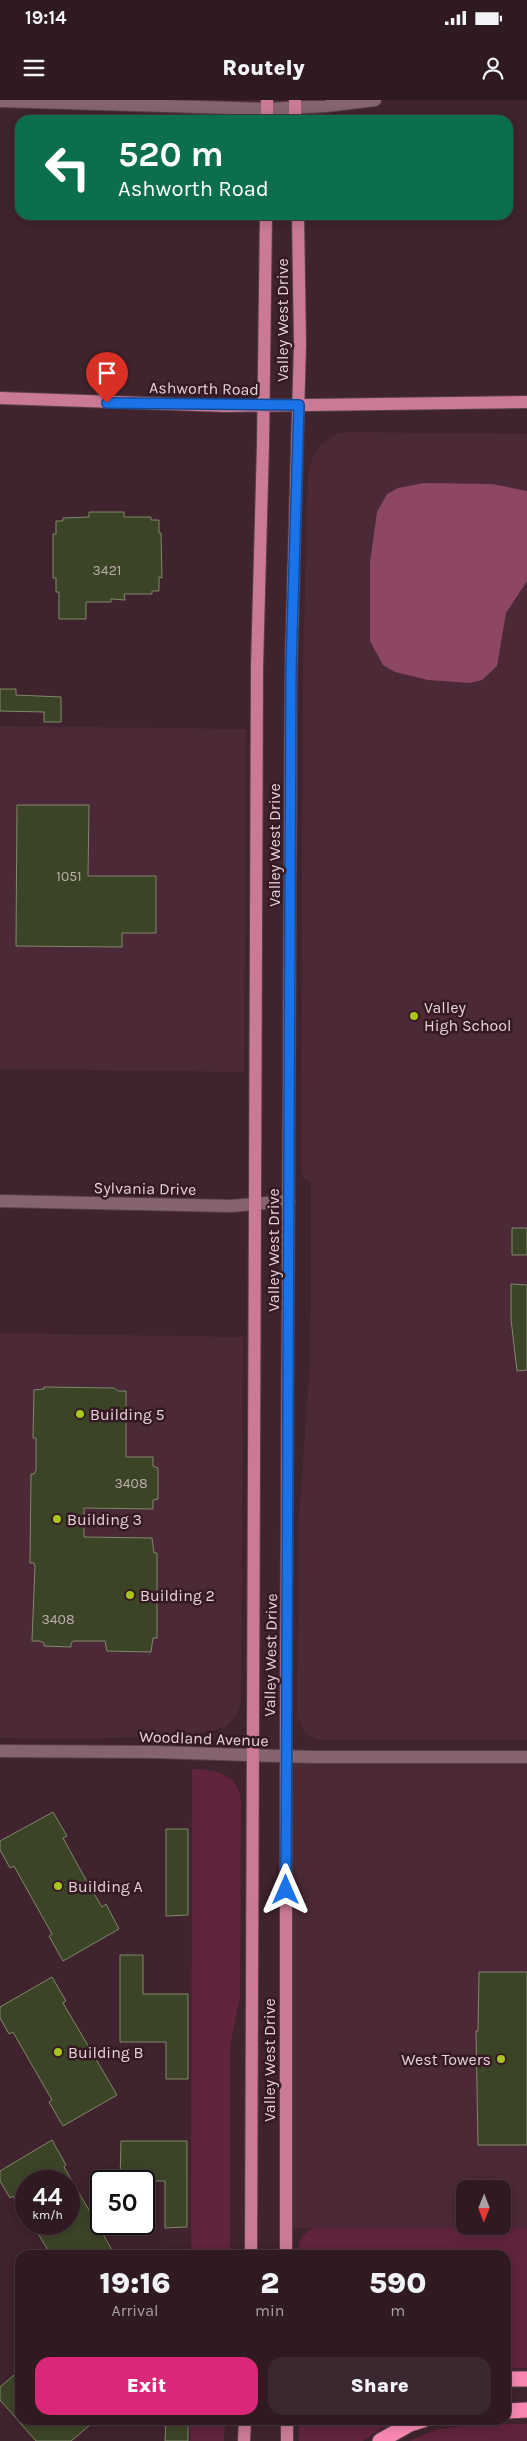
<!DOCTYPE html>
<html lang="en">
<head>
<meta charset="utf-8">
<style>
	body { margin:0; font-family:Karla,sans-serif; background:#3b272f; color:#f1f3f6; height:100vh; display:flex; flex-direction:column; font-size:19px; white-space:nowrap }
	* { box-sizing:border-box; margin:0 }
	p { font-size:16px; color:#a7a1a5 }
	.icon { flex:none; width:28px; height:28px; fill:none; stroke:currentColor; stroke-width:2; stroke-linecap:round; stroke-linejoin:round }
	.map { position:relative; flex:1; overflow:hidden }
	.panel { position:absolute; left:15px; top:2150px; width:496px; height:175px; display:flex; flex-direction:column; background:#2f1a22; border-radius:15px; box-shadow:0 2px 12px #0003,0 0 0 1px #4a3840 }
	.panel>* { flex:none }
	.banner { position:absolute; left:15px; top:15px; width:498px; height:105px; border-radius:15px; box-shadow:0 2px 12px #0003,0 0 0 1px #4a3840; background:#0b6e4f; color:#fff; overflow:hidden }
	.needle { width:32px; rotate:181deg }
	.tools { position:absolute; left:456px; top:2080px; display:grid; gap:10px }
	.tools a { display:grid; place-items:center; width:55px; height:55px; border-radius:10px; background:#2f1a22; box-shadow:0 2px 12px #0003,0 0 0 1px #4a3840; font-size:25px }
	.speed { position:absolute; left:15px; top:2070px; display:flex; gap:10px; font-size:25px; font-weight:700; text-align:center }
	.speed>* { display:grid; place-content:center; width:65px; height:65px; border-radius:50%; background:#2f1a22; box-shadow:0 2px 12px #0003,0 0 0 1px #4a3840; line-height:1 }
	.speed small { font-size:12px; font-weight:400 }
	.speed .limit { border:2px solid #111; border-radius:8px; background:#fff; color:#111 }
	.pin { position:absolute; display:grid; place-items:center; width:42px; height:42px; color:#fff; margin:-51px -21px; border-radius:50% 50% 50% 0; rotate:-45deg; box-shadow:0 0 5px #0007 }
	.pin .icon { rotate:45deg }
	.me { position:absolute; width:55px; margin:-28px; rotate:0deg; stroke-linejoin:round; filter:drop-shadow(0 0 4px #0008) }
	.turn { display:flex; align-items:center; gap:18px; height:105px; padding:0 20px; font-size:22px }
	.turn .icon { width:65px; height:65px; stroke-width:2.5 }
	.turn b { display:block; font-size:35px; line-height:42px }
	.eta { display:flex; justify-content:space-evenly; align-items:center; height:85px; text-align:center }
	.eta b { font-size:30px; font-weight:800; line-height:35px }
	.primary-button { display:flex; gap:10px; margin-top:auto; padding:10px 20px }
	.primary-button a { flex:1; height:58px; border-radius:15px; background:#db2777; color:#fff; font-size:20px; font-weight:800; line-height:58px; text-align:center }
	.primary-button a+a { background:#3b272f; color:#f1f3f6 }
	.status { display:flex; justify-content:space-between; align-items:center; height:35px; padding:0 25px; background:#2f1a22; direction:ltr }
	.status svg { height:14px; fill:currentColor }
	header { display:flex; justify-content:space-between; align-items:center; height:65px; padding:0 20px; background:#2f1a22; font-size:22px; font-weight:800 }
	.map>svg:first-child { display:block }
	.built { fill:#4c2936; fill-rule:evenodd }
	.green { fill:#61243d }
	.water { fill:#8d4762 }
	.building { fill:#3c4428; stroke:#80886a }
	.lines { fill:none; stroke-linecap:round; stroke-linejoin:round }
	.minor-casing { stroke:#573f48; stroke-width:14 }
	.major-casing { stroke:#573f48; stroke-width:14 }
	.highway-casing { stroke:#573f48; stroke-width:17 }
	.minor { stroke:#85646f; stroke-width:12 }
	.major { stroke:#ca7a97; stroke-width:12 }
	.highway { stroke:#f888b2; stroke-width:15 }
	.route-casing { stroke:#114b97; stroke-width:12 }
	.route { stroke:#1a73e8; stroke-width:9 }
	.poi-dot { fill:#a9c71b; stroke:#351a24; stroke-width:2 }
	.labels { text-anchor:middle; stroke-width:5; stroke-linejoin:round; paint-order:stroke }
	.number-label { font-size:14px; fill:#bbaeab }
	.street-label { font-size:16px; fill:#e5d2d7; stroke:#351a24 }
	.poi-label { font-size:16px; fill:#e5d2d7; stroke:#351a24; text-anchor:start }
</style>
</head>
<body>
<div class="status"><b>19:14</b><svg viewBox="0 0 49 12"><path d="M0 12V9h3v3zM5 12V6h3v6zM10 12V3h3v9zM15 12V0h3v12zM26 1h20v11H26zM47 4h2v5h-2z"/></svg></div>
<header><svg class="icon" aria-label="menu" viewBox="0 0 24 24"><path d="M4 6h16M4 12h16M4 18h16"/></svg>Routely<svg class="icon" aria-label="person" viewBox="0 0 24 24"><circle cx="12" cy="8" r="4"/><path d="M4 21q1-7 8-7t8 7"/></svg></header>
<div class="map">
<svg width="527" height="2341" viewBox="0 0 527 2341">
	<rect width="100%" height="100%" fill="#3f232d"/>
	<path class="built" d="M346,332L527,334V1640H320L306,1634L297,1616L299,1418L310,1265L311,1084L303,1077L301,1067L303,565L308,374L312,358L321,344L337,334Z
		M0,626L246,629L244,972L0,969Z
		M0,1233L243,1237L241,1600L237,1614L227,1626L213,1631L186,1636L76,1639L0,1638Z
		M286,1656L527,1657V2128H286ZM465,2089H502V2126H465Z"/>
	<path class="green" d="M192,1669C216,1670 238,1673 241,1701L240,1896L230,1946V2155H191Z
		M314,2128H527V2268H506V2155H298C298,2140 301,2135 314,2128Z
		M190,2320H225L224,2341H190Z
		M299,2320H399L379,2330L363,2341H299Z
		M527,2324V2341H410L435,2330L469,2325Z"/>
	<path class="water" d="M424,383L492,384L527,391V481L506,513L497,566L482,580L470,583L428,580L395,572L383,565L370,541V463L377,412L387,394L398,388Z"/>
	<path class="building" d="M89,412H124V417H151V420H159V433H161L162,478L159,477V491H152V494H124L125,500L111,499V502H86V519H59V492H56V478H53V434H56V421H63V418L89,417Z
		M0,589H16V595L61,597V622H44V612L0,611Z
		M17,705H89L88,776H156V833H122V847L16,846Z
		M512,1128H527V1155H512Z
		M511,1184L527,1185V1270L517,1271L511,1219Z
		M44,1287L114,1288L118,1291H126V1357H153V1366L158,1368V1399L153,1400V1409L84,1408V1437L152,1438L154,1453H157V1538H153L151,1552L107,1551L105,1541H74L71,1543V1547L44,1546V1543L40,1541H32L35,1466L34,1463H30L31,1374H34L36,1370V1338H33L34,1290L44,1289Z
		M53,1712L67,1736L63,1738L86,1780L102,1807L106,1804L119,1829L63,1861L49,1836L52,1834L14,1766L10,1768L0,1750V1741Z
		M166,1729H188V1815L166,1816Z
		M120,1855H143V1894H188V1979H166V1942H120Z
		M479,1872H527V2045H478L476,1931H478Z
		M52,1877L66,1901L63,1903L117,1995L63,2026L49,2002L52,2000L13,1932L9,1934L0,1918V1907Z
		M52,2040L66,2065L64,2067L115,2155H51L32,2124H69V2081H26V2119L13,2096L10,2098L0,2081V2071Z
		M121,2041H187V2127L165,2128V2081H120Z
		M20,2270V2320H96L71,2341H36L0,2300V2287Z
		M166,2320H188V2341H165Z"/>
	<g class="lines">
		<defs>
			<path id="minor" d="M0,1L267,9L326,6L375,0
				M0,1101L231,1106L289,1101
				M0,1651L157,1652L312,1657H527"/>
			<path id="major" d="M295,0V20
				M267,20V0
				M0,298L227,306L527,302
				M251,2155L257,567L263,344L266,115
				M286,2155V1630L291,568L300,244L298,115
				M244,2341L245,2320
				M287,2341V2320"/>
			<path id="highway" d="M506,2279H527
				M506,2311L527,2310
				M380,2341L410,2324L423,2320"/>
		</defs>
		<use href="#minor" class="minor-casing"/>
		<use href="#major" class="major-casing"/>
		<use href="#highway" class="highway-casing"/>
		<use href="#minor" class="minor"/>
		<use href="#major" class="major"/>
		<use href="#highway" class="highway"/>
	</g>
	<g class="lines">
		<defs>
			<path id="route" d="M107,303L299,305L291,568L286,1790"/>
		</defs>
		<use href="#route" class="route-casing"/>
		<use href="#route" class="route"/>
	</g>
	<g class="poi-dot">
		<circle cx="414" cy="916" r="5"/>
		<circle cx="80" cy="1314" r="5"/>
		<circle cx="57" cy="1419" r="5"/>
		<circle cx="130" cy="1495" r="5"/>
		<circle cx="58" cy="1786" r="5"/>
		<circle cx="58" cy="1952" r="5"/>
		<circle cx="501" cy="1959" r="5"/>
	</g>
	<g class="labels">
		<g class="number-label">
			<text x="107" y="475">3421</text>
			<text x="69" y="781">1051</text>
			<text x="131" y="1388">3408</text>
			<text x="58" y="1524">3408</text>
		</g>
		<g class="street-label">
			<text transform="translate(282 220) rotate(-90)" y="6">Valley West Drive</text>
			<text transform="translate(204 288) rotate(1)" y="6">Ashworth Road</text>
			<text transform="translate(274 745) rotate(-90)" y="6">Valley West Drive</text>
			<text transform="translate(145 1088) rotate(1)" y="6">Sylvania Drive</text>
			<text transform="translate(273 1150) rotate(-90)" y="6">Valley West Drive</text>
			<text transform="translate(270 1555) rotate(-89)" y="6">Valley West Drive</text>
			<text transform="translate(204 1638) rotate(2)" y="6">Woodland Avenue</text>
			<text transform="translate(269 1960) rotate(-90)" y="6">Valley West Drive</text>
		</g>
		<g class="poi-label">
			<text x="424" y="913">Valley<tspan x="424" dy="18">High School</tspan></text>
			<text x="90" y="1320">Building 5</text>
			<text x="67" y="1425">Building 3</text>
			<text x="140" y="1501">Building 2</text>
			<text x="68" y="1792">Building A</text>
			<text x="68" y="1958">Building B</text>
			<text x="491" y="1965" text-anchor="end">West Towers</text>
		</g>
	</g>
</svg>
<div class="tools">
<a><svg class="needle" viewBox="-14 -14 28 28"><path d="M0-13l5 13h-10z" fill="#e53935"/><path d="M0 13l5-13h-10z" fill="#a7a1a5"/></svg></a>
</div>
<div class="speed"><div>44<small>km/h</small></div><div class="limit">50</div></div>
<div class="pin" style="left:107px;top:303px;background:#d93025"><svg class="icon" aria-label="arrive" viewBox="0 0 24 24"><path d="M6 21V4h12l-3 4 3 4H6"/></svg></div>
<svg class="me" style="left:286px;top:1790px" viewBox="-20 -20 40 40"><path d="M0-17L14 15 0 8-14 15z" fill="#1a73e8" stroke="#fff" stroke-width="4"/></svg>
<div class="banner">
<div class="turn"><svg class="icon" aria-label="left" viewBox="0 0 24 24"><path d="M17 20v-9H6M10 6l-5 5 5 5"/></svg><div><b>520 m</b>Ashworth Road</div></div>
</div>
<section class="panel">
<div class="eta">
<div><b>19:16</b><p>Arrival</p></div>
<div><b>2</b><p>min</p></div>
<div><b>590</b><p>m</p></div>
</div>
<div class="primary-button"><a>Exit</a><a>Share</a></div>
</section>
</div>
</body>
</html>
